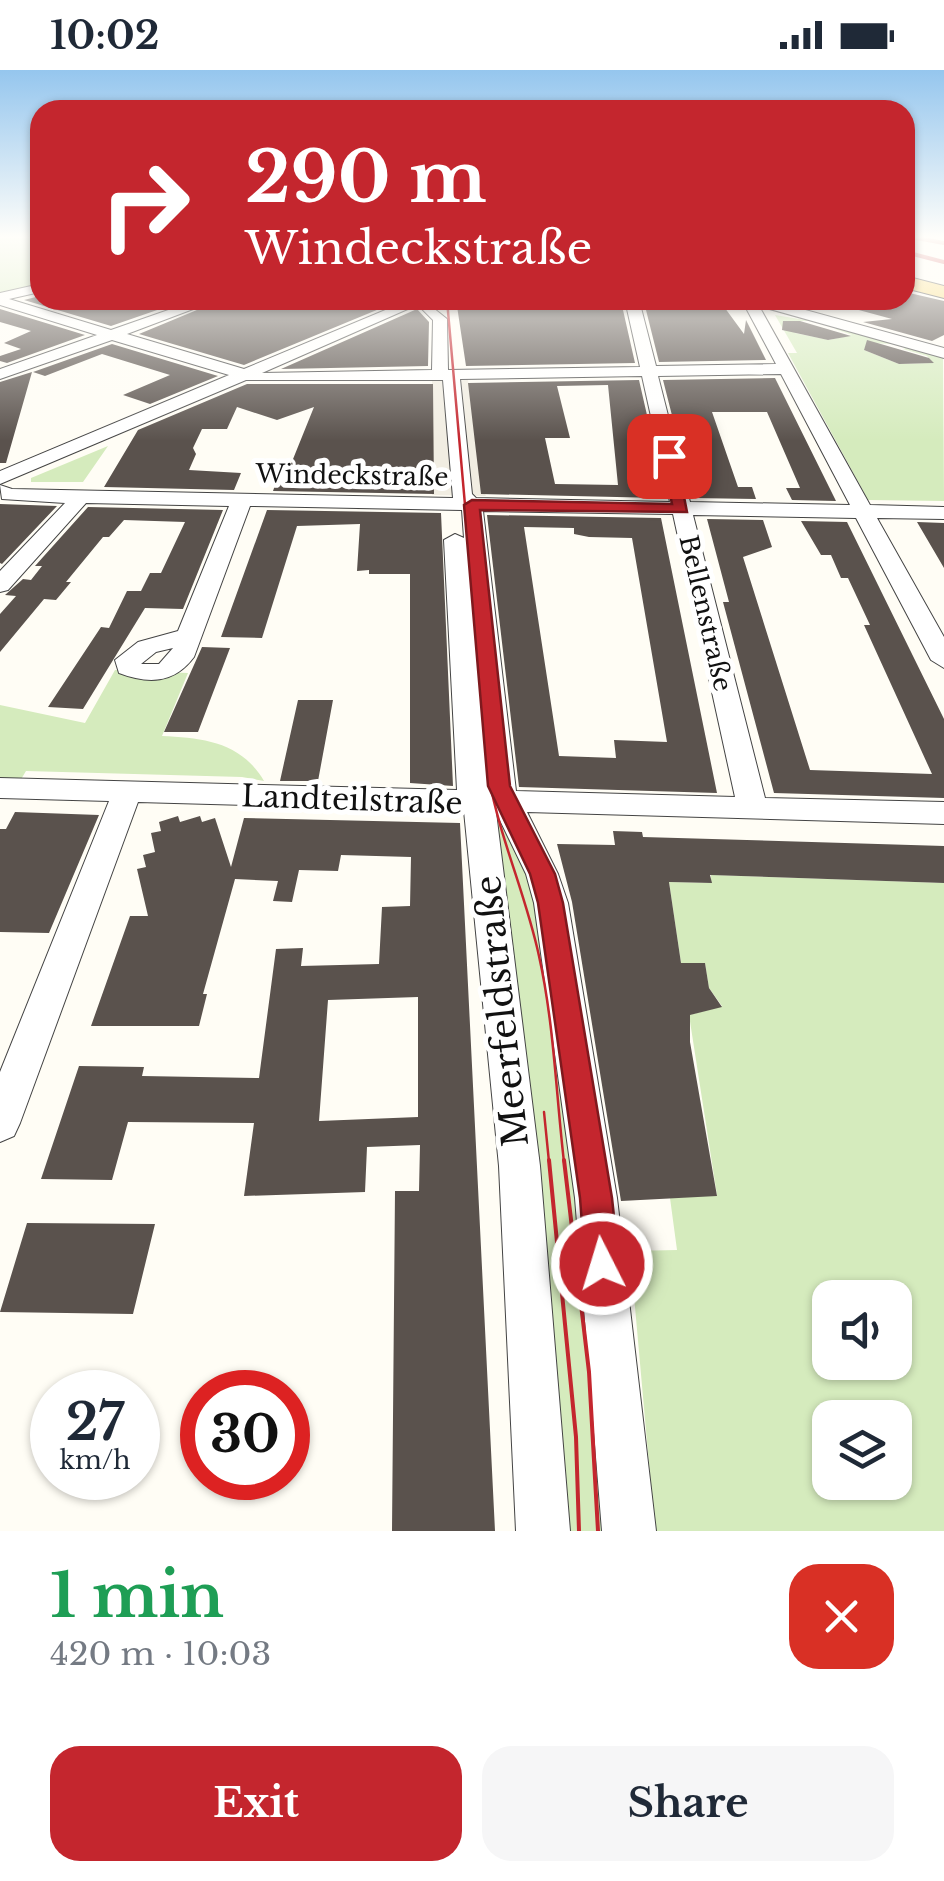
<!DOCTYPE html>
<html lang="en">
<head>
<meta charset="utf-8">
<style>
	body { margin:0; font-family:"Libre Baskerville",serif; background:#f6f6f7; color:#1f2937; height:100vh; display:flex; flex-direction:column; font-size:38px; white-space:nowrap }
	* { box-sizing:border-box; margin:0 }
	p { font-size:32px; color:#747a83 }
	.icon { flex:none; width:55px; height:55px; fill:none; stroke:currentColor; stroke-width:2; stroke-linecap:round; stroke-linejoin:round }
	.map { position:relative; height:1461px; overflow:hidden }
	.details { display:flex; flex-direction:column; background:#fff; flex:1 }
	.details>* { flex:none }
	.top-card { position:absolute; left:30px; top:30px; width:885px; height:210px; border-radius:30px; box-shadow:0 2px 8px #0004; background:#c4262e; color:#fff; overflow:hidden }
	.buttons { position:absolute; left:812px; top:1210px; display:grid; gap:20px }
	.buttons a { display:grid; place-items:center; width:100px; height:100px; border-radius:20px; background:#fff; box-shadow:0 2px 8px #0004; font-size:50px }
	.speed { position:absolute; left:30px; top:1300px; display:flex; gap:20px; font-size:50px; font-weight:700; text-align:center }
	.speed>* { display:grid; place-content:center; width:130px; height:130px; border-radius:50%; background:#fff; box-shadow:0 2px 8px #0004; line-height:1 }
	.speed small { font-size:25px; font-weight:400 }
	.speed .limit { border:15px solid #d22; background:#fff; color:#111 }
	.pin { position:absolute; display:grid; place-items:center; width:85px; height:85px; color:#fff; margin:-42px; border-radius:20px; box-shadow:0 5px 15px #0006 }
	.me { position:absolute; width:110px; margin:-55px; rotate:355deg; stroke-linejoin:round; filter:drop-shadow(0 0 8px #0008) }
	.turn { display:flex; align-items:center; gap:35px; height:210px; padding:0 50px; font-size:45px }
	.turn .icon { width:130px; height:130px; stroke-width:2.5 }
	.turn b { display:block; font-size:70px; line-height:85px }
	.round { display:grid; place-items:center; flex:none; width:105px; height:105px; border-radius:30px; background:#f6f6f7 }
	.headline { display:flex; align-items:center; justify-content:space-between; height:170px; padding:0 50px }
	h1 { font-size:60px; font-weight:700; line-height:75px; color:#1e9e55 }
	.action { display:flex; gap:20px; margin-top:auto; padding:20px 50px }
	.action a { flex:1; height:115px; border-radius:30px; background:#c4262e; color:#fff; font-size:40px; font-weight:700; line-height:115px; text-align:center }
	.action a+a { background:#f6f6f7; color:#1f2937 }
	.status { display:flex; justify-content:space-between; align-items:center; height:70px; padding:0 50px; background:#fff; direction:ltr }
	.status svg { height:28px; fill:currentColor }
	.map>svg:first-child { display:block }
	.green { fill:#d5ebbd; fill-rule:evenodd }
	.plaza { fill:#f1ede2 }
	.building { fill:#5a524d; fill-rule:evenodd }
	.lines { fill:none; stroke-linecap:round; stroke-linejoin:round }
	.street-casing { stroke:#444; stroke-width:2 }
	.primary-casing { stroke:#222; stroke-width:2 }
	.street { fill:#fff; fill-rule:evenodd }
	.primary { fill:#f9d66b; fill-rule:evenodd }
	.tram-far1 { stroke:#c4262e; stroke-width:2.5 }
	.tram { stroke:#c4262e; stroke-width:4 }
	.rail { stroke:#c4262e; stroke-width:4 }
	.route { fill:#c4262e; stroke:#7f191e; stroke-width:2.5 }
	.labels { text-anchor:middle; stroke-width:10; stroke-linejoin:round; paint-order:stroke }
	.far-street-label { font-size:25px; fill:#111; stroke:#fff }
	.street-label { font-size:30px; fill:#111; stroke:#fff }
	.near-street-label { font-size:35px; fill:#111; stroke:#fff }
</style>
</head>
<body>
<div class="status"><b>10:02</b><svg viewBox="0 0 49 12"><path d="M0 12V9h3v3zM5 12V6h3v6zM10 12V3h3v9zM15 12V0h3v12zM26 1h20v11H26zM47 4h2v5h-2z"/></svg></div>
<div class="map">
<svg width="944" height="1461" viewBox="0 0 944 1461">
	<rect width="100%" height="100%" fill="#fffdf5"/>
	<path class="green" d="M0,167H40V218L0,227Z
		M775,245L812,251H788L795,263L829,270L852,265L835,259L838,258L894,274L867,273L864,280L899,294L933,293L927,286L903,279L906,278L943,288L944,431L868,430L788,283H797Z
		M108,376L83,412H31V408Z
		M115,600L188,603L162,666C204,668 241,672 264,711L242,707L26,701L20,711H0V635L85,653Z
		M507,732L551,833L606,1461H543L478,734Z
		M711,805L944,813V1461H655L630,1181L677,1180L670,1128L717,1125L689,945L722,936L709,918L705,893H681L669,812L711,813ZM830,1228H895V1292H830ZM830,1348H895V1412H830Z"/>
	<path class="plaza" d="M468,310L481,416L486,426L432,425V311Z"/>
	<path class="building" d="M905,222L944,231V265L932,271L863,252L892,249L844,236V230H905Z
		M40,226V230H186L111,256L24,230Z
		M221,230H324L326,239L339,234V238L384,237L244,295L139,264Z
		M714,231L722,234L744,264L746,250L766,290L659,292L644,232Z
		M593,233L596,240H623L635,293L466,296L457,236L478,239L503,234Z
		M0,239L85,265L7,293L0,291V286L21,279L4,273L31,261L0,252Z
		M417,239L429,252L428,296L281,299Z
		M783,251H800L851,266L828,270L782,260Z
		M867,270L929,288L934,293L899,294L864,280Z
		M112,274L218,306L150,334L123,325L170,305L102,284L45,306L33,302Z
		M32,302L6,393H0V312Z
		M775,308L836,431L792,430L786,418H800L767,342H712L738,417H752L756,429L693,428L663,310Z
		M639,310L662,411L656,408L660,428L481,424L468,313ZM608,315L618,415L555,414L545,368H570L557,316Z
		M247,314H433L434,424L273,421L279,404H287L314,337L277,350L237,337L227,359H202L193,378L196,384L189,400L241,403L234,420L104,417L138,360Z
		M0,434L57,436L2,494L0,493Z
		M88,437L223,440L183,539L145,538L83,639L48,637L101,557L109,558L127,521H141L150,503H161L185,452L124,450L109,467H103L66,512H71L56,530L44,529L0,582V544L16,526L5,525L23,509L31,510L42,496H35Z
		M267,440L441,443L453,716L410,713V504H369V500L357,501L360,454L297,456L262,568L221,567Z
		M487,445L661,448L717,723L519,717ZM524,457L574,458V464L589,467L632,468L667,672L614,670L616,688L559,686Z
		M707,449L763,450L772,477L743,487L810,700L932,704L864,555H870L848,508H841L831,485H821L801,451L847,452L944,649V728L774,723L723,532H729Z
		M917,452L944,453V498Z
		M202,577L230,578L198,662H164Z
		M298,630H333L318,711H280Z
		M15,742L99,745L49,863L0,862V759H6Z
		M178,746L180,752L200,746L202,752L215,748L231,797L244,748L460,753L495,1461H392L395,1121H419L420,1075L367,1077L365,1122L244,1126L254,1053L128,1052L112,1110L41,1109L79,996L144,997L142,1006L259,1008L276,879L303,878L301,896L379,894L382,837L410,836L411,787L341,785L338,801L299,800L292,832L273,831L278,811L235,809L203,924H207L199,956H91L130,846H148L137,799L146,797L143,785L155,782L151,763L161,761L159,752ZM418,927V1047L319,1051L328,930Z
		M613,761L642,762L643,767L944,776V813L710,805L712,813L669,812L681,893H705L709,918L722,937L690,945V972L717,1126L621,1131L572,832L557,774L615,775Z
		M27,1153L155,1154L133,1244L0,1242Z"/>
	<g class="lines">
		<defs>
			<path id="street" d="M40,214V222L9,229L111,260L197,230H217L127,264L244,299L407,231L419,234L262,303L432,300L433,250L420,237L427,233L447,249L448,300L640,297L625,230H639L656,296L776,294L746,238L752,234L746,230H769L944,278V288L759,236L870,435L944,437V449L877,448L944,567V598L931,590L856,448L693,445L765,728L944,732V754L527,742L558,804L568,833L617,1128L656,1461H602L575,1128L534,833L526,804L496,742L540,1096L570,1461H516L499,1096L464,741L138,732L20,1053L14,1066L0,1072V1002L109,731L0,728V708L457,720L444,470L455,464L464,468L462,440L250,436L194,587C174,614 148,614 119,603L115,590L138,572L178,561L229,436L86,433L8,520L0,522V501L65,433L2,429L0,415L12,419L453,428L443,310H246L0,414V401L229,305L112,270L0,309V299L97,265L0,235V223ZM781,304L850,435L690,432L658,306ZM642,306L670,432L476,428L472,424L460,309ZM483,441L673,444L735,727L516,721ZM173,578L159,594H141L156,582Z
				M452,230H503C492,237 463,237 452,230Z"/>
			<path id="primary" d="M905,206L944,216V228L905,218Z"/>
		</defs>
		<use href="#street" class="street-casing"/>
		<use href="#primary" class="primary-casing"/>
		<use href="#street" class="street"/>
		<use href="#primary" class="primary"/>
		<path class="tram-far1" d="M447,230L489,708C500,769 526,825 539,886C554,953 556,1024 564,1092
			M544,1042L549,1092"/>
		<path class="tram" d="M549,1090L576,1367L579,1461
			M564,1090L589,1302L598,1461"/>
		<path class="rail" d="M911,167L944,173
			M905,182L944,192"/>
	</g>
	<linearGradient id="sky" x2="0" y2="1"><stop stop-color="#95c6ee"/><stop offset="0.45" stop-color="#fffefa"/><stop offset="1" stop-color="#fffefa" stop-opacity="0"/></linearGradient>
	<rect width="944" height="371" fill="url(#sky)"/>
	<path class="route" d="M669,382L676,386L687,442L480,440L510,716L555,804L563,833L612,1128L619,1194L614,1206L602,1211L590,1206L585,1194L580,1128L538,833L530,804L488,716L464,435L472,430L672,434L662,386Z"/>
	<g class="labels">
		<g class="far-street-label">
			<text transform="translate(352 405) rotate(1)" y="9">Windeckstraße</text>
			<text transform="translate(706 543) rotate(77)" y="9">Bellenstraße</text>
		</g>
		<g class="street-label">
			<text transform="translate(352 730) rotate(2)" y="10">Landteilstraße</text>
		</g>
		<g class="near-street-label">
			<text transform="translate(502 941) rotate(-96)" y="12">Meerfeldstraße</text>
		</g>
	</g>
</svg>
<div class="buttons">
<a><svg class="icon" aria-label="sound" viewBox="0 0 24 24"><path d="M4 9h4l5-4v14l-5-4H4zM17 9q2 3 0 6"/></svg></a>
<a><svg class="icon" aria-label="layers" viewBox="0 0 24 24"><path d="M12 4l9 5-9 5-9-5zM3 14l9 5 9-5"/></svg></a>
</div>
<div class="speed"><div>27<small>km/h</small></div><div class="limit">30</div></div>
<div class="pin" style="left:669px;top:386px;background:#d93025"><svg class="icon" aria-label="arrive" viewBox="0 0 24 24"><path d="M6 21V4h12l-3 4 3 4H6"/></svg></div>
<svg class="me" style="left:602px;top:1194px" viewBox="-20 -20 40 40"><circle r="17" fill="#c4262e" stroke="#fff" stroke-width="3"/><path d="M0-11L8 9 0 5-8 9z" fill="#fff"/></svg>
<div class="top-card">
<div class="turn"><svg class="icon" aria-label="right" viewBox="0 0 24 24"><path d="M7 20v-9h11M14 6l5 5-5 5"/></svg><div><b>290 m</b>Windeckstraße</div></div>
</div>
</div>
<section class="details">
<div class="headline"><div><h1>1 min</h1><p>420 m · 10:03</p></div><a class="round" style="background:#d93025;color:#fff"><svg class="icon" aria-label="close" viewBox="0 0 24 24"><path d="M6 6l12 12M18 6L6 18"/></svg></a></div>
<div class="action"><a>Exit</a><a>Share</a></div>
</section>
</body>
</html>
